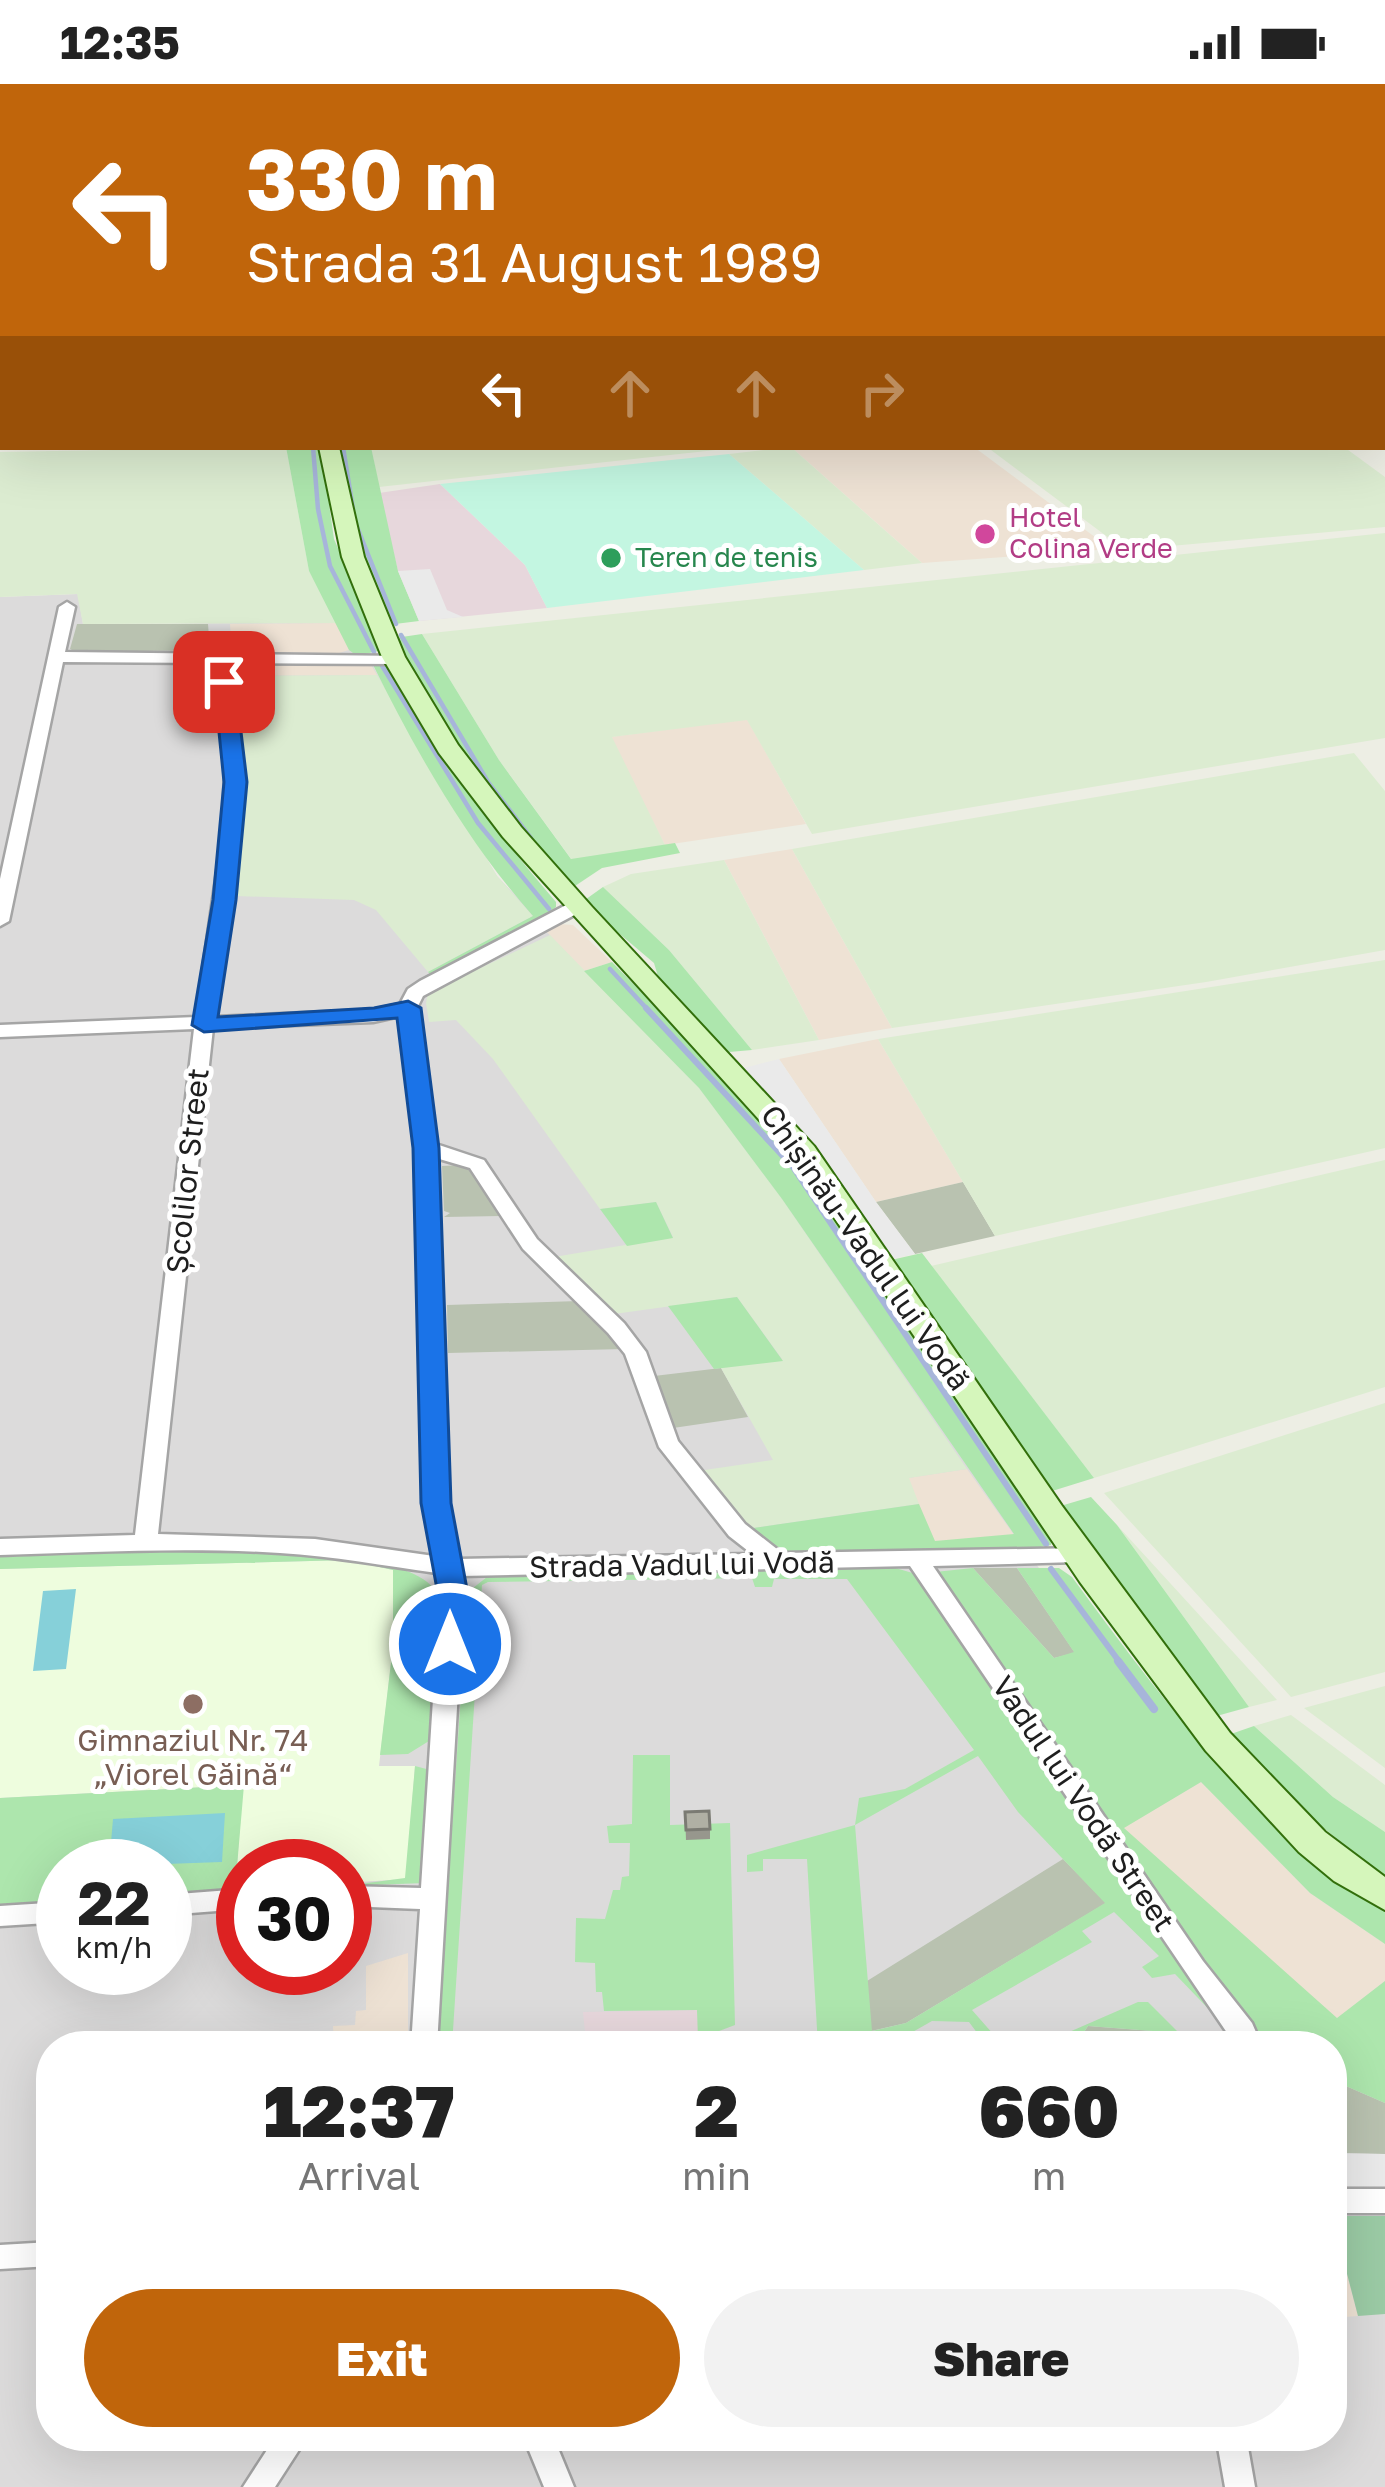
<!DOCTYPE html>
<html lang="en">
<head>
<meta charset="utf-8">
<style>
	body { margin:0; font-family:"Golos Text",sans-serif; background:#f2f2f2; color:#222; height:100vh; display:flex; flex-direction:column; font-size:45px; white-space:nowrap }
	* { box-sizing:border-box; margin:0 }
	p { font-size:39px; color:#767676 }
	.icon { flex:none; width:66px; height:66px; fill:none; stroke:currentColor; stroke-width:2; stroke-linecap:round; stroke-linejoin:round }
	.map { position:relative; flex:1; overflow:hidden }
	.sheet { position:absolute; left:36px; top:1947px; width:1311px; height:420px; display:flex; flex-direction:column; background:#fff; border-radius:48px; box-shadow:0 12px 48px #0002 }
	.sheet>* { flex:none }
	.top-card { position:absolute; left:0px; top:0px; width:1386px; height:366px; box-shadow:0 12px 48px #0002; background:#c0650b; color:#fff; overflow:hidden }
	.speed { position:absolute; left:36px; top:1755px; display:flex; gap:24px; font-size:60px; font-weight:700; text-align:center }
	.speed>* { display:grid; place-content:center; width:156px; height:156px; border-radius:50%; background:#fff; box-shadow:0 12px 48px #0002; line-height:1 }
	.speed small { font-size:30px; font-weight:400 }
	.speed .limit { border:18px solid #d22; background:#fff; color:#111 }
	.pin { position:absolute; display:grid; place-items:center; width:102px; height:102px; color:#fff; margin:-51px; border-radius:24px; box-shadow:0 6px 18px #0006 }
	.me { position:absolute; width:132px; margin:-66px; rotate:0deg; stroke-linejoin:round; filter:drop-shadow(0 0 9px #0008) }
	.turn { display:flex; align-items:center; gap:42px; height:252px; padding:0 48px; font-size:54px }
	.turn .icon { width:156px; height:156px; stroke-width:2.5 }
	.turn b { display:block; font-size:84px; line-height:102px }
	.lanes { display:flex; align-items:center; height:114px; padding:0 48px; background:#0003; justify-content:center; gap:60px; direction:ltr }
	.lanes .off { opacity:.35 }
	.eta { display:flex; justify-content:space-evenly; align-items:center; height:204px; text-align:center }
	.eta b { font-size:72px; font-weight:800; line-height:84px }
	.action { display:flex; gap:24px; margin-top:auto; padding:24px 48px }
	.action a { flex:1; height:138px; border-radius:72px; background:#c0650b; color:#fff; font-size:48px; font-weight:800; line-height:138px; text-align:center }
	.action a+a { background:#f2f2f2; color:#222 }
	.status { display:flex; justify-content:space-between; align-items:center; height:84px; padding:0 60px; background:#fff; direction:ltr }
	.status svg { height:33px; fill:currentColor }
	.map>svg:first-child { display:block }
	.residential { fill:#dcdbdb; fill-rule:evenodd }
	.commercial { fill:#eee2d4 }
	.industrial { fill:#e7d7dc }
	.education { fill:#eefdde }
	.construction { fill:#b9c2b0 }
	.farmland { fill:#dcecd1 }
	.grass { fill:#ade6ad; fill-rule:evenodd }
	.forest { fill:#9bcba5 }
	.park { fill:#c3f6e1 }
	.pitch { fill:#86d0d9 }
	.parking { fill:#eaeaea }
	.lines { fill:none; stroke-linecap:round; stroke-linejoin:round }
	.stream-far2 { stroke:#a7b5da; stroke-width:4.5 }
	.stream-far1 { stroke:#a7b5da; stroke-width:6 }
	.stream { stroke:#a7b5da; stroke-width:8 }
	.street-casing { stroke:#a5a5a5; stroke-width:5 }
	.secondary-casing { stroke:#326f0b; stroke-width:4 }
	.street { fill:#fff; fill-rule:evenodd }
	.secondary { fill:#d5f6bb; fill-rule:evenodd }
	.wall { fill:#97978d }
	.building { fill:#b0b0a4; stroke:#7b7b73; stroke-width:3 }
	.route { fill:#1a73e8; stroke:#114b97; stroke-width:3 }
	.hotel-dot { fill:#d1479c; stroke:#fff; stroke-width:4.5 }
	.leisure-dot { fill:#2e9e5b; stroke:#fff; stroke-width:4.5 }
	.education-dot { fill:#8d6e63; stroke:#fff; stroke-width:4.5 }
	.labels { text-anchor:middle; stroke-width:10; stroke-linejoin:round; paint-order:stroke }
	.far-hotel-label { font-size:27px; fill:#b23c85; stroke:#fff; text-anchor:start }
	.far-leisure-label { font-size:27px; fill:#27864d; stroke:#fff; text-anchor:start }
	.street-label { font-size:30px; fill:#1e1e1e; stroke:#fff }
	.education-label { font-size:30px; fill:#785e54; stroke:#fff }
</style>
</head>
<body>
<div class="status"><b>12:35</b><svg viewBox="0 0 49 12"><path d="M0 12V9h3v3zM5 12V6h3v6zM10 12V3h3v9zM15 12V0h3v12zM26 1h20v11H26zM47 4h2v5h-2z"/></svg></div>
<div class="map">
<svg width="1385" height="2403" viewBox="0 0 1385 2403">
	<rect width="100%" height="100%" fill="#edeee4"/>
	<path class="residential" d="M78,510L83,540L351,539L399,632L497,792L699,1004L782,1115L1156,1652L1310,1809L1385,1860V2403H0V513ZM63,1782H165V1884H63ZM243,1782H345V1884H243ZM51,1962H1332V2352H51Z"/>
	<path class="commercial" d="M791,363H974L1111,465L922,479Z
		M339,539L349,566L339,569L232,568L230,540Z
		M240,578L370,579L377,591L233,592L232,583Z
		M747,635L806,740L665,761L610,653Z
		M792,765L892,944L819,956L724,776Z
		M558,840L573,841L612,878L584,887L544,845Z
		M878,955L963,1098L876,1118L779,975Z
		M967,1385L1014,1451L934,1458L908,1394Z
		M1201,1698L1310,1809L1385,1860V1897L1337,1935L1123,1744Z
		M408,1869V1962H334L333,1942L355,1941L356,1927L366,1926V1882Z
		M1332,2136L1347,2190L1358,2232L1332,2234Z"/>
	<path class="industrial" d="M440,400L525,481L547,524L419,537L398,487L379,409Z
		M698,1926V1962H575L586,1958L583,1928Z"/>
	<path class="education" d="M348,1476L393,1486V1563L379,1682H415L406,1795L345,1799V1782H243V1806L235,1807L243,1701L0,1714V1485Z"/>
	<path class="construction" d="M77,540H208L210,566L76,568L70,565Z
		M461,1081L468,1084L501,1132L444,1133L450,1129L444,1127L442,1082Z
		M963,1098L995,1152L915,1170L876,1118Z
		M579,1217L625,1265L448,1269L447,1221Z
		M721,1284L748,1333L673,1344L654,1292Z
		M973,1484H1017L1075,1569L1054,1574Z
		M1063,1775L1106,1819L906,1939L871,1947L867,1897Z
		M1088,1942L1230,1953L1233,1962H1083L1082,1951Z
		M1332,1996L1385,2019V2070L1332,2069Z"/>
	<path class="farmland" d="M286,363L309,487L339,539L83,540L77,510L0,513V368Z
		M371,363H743L379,403Z
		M791,363L871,434L922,479L864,486L729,370Z
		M987,363H1344L1385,393V443L1125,466Z
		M1385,449V654L812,750L747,636L612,653L665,761L572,776L499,676L422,550Z
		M377,591L497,792L533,832L428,888L376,826L354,816L236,812L246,687L233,592Z
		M1354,669L1385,707V866L1206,898L892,944L792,765Z
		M724,776L819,956L752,966L669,866L603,803L631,790Z
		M550,851L699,1004L782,1115L967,1385L909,1394L919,1420L746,1445L698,1387L773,1376L721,1284L782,1275L737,1213L614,1230L554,1173L673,1153L656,1118L600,1125L493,975L456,936L429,938L426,919L428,909Z
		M1385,876V1064L995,1152L878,955Z
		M1385,1076V1303L1094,1394L931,1182Z
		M1385,1319V1588L1291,1613L1104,1409Z
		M1117,1441L1277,1616L1249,1623Z
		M1385,1602V1684L1304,1624Z
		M1291,1631L1385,1701V1748L1333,1713L1254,1642Z"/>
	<path class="grass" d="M286,363H321L334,455L382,566L357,572L349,566L309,487Z
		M337,363H371L398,487L419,537L387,541L364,489Z
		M422,550L499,676L571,775L675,759L680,769L602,784L569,806L484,702L395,554Z
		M371,577L388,580C439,668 489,741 556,818V823L544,832L432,892L428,888L533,832C467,758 415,666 371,577Z
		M603,803L669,866L752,966L729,968L660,899L654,879L582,818Z
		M612,878L762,1032L801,1082L1051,1452V1461L1025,1466L796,1473L746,1445L919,1420L935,1457L1014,1450L782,1115L699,1004L584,887Z
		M656,1118L673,1154L627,1162L600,1125Z
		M922,1169L1094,1394L1049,1408L891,1176Z
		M737,1213L783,1277L714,1285L668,1222Z
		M1091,1413L1117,1441L1249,1623L1213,1633L1057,1423Z
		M224,1464C265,1466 427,1467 439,1514C441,1524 437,1541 436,1552L393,1557V1486L348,1476L0,1485V1469Z
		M892,1483L916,1490L973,1484L1054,1574L1074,1568L1017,1484H1059L1072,1493C1163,1617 1256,1741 1385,1828V1860L1310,1809L1201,1698L1124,1744L1337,1934L1385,1897V2019L1332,1996V1962H1233L1222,1939L1175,1890L1152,1894L1142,1883L1159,1872L1114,1828L1082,1847L1092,1858L972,1926L1001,1959L1021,1948L1030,1955L1060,1952L1138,1918H1148L1179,1949L1088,1942L1082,1951L987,1962L969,1938L932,1937L888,1962H818L807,1775H763V1787L747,1788V1771L855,1741L859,1714L905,1705L974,1666L847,1495H774L772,1503H755L752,1494L488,1498L482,1501L452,1962H437L468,1508L487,1493ZM978,1672L1018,1728L1105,1819L906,1939L872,1947L855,1741Z
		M431,1568L436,1572L429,1657L408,1670L380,1671L392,1570Z
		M1254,1642L1333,1713L1385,1748V1795L1290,1716L1228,1651Z
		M633,1671H670V1741L730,1739L735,1941L698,1955L697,1926L604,1927L602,1908H596L595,1879L575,1878L576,1834L605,1835L613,1806H620L622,1793L629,1792L630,1759H609L607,1742L632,1740Z
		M415,1682L434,1687L425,1799L345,1802L405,1794Z
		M244,1701L235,1806L165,1812V1782H63V1819L0,1824V1714Z"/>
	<path class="forest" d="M1332,2132H1385V2230L1358,2232Z"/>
	<path class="park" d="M729,370L864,486L547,524L525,481L440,400Z"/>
	<path class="pitch" d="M76,1505L66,1585L33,1587L43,1507Z
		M225,1729L222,1778L109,1782L113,1735Z"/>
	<path class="parking" d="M430,485L447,526L463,533L419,537L398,487Z
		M779,975L876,1118L915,1170L891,1175L810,1061L744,984Z
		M1332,2069L1385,2070V2103L1332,2102Z"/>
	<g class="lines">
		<path class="stream-far2" d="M1000,0L1005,3
			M313,363L318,425L330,482L374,568
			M343,363L353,425
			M355,438L396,540
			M401,551L488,698L531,754
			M381,580L478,739L549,825
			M610,885L649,927"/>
		<path class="stream-far1" d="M646,924L793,1083L1046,1460
			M1051,1485L1121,1580"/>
		<path class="stream" d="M1118,1577L1154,1625"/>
		<defs>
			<path id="street" d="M111,0H123L125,3H113Z
				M67,518L75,523L65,568L403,572L405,575L397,580L230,579L242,670L240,753L215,933L373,926L400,920L408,905L420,897L568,820H580L583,824L580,828L423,912L417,924L436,1060L484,1076L537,1155L624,1239L646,1268L678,1357L745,1440L782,1469L1085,1464L1089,1470L1085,1476L1077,1478L933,1482L1203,1877L1252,1939L1262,1962H1236L910,1482L461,1492L464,1505L437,1962H411L420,1825L345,1822V1802L421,1804L440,1505L437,1489C385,1482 333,1472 280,1469C187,1463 93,1468 0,1471V1455L135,1451L194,945L0,953V941L196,933L222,753L226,670L214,579L63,578L9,837L0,842V795L59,523ZM400,932L416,1064L425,1419L434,1472L315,1455L158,1450L213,944L373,938ZM436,1074L470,1084L523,1165L608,1249L625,1270L659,1363L729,1452L752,1470L458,1475L447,1419Z
				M243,1805V1825L165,1831V1811Z
				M63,1818V1838L0,1842V1822Z
				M1332,2105H1385V2129H1332Z
				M51,2158V2182L0,2185V2161Z
				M276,2352H308L275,2403H243Z
				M523,2352H553L574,2403H544Z
				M1216,2352H1246L1255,2403H1225Z"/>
			<path id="secondary" d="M149,0H165L167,3H151Z
				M319,363H339L364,473L405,573L458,661L521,743L592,823L814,1062L1062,1422L1230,1649L1325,1748L1385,1793V1826L1334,1797L1299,1768L1206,1667L1080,1498L794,1074L503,753L439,669L382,573L342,473Z"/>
		</defs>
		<use href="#street" class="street-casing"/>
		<use href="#secondary" class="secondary-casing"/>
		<use href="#street" class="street"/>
		<use href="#secondary" class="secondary"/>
	</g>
	<path class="wall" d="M685,1728L710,1745V1755L686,1756Z"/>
	<path class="building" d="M709,1727L710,1745L686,1746L685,1728Z"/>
	<path class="route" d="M224,592L235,598L247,698L236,816L218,933L374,924L408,917L421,924L439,1064L451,1419L467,1505L466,1560L461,1568H439L435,1560L437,1505L421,1419L413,1064L397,934L204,948L192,941L213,816L224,698L214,598Z"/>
	<circle class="hotel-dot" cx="985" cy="450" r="12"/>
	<circle class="leisure-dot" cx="611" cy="474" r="12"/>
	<circle class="education-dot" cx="193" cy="1620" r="12"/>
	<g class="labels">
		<g class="far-hotel-label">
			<text x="1009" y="443">Hotel<tspan x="1009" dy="31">Colina Verde</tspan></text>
		</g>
		<g class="far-leisure-label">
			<text x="635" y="483">Teren de tenis</text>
		</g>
		<g class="street-label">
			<text transform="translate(188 1087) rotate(-84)" y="10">Școlilor Street</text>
			<text transform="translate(865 1164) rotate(55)" y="10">Chișinău-Vadul lui Vodă</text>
			<text transform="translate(682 1481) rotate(-1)" y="10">Strada Vadul lui Vodă</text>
			<text transform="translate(1083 1720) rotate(56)" y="10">Vadul lui Vodă Street</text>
		</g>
		<g class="education-label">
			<text x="193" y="1667">Gimnaziul Nr. 74<tspan x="193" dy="34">„Viorel Găină“</tspan></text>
		</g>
	</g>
</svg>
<div class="speed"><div>22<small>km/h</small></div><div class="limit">30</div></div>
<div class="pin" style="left:224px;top:598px;background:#d93025"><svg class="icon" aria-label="arrive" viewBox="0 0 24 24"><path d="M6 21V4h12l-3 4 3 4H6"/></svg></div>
<svg class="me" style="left:450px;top:1560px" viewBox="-20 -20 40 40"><circle r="17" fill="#1a73e8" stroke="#fff" stroke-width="3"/><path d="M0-11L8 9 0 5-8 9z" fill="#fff"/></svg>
<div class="top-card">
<div class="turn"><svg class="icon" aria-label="left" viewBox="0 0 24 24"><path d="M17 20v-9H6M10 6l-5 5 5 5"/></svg><div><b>330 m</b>Strada 31 August 1989</div></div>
<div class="lanes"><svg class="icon" aria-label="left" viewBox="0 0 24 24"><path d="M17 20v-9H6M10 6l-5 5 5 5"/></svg><svg class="icon off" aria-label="ahead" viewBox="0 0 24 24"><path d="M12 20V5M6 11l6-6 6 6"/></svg><svg class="icon off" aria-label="ahead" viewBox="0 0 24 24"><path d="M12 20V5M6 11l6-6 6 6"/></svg><svg class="icon off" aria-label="right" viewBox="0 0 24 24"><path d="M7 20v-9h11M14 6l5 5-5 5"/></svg></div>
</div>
<section class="sheet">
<div class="eta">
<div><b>12:37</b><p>Arrival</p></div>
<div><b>2</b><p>min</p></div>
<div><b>660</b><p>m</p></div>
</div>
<div class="action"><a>Exit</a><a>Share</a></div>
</section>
</div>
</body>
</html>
